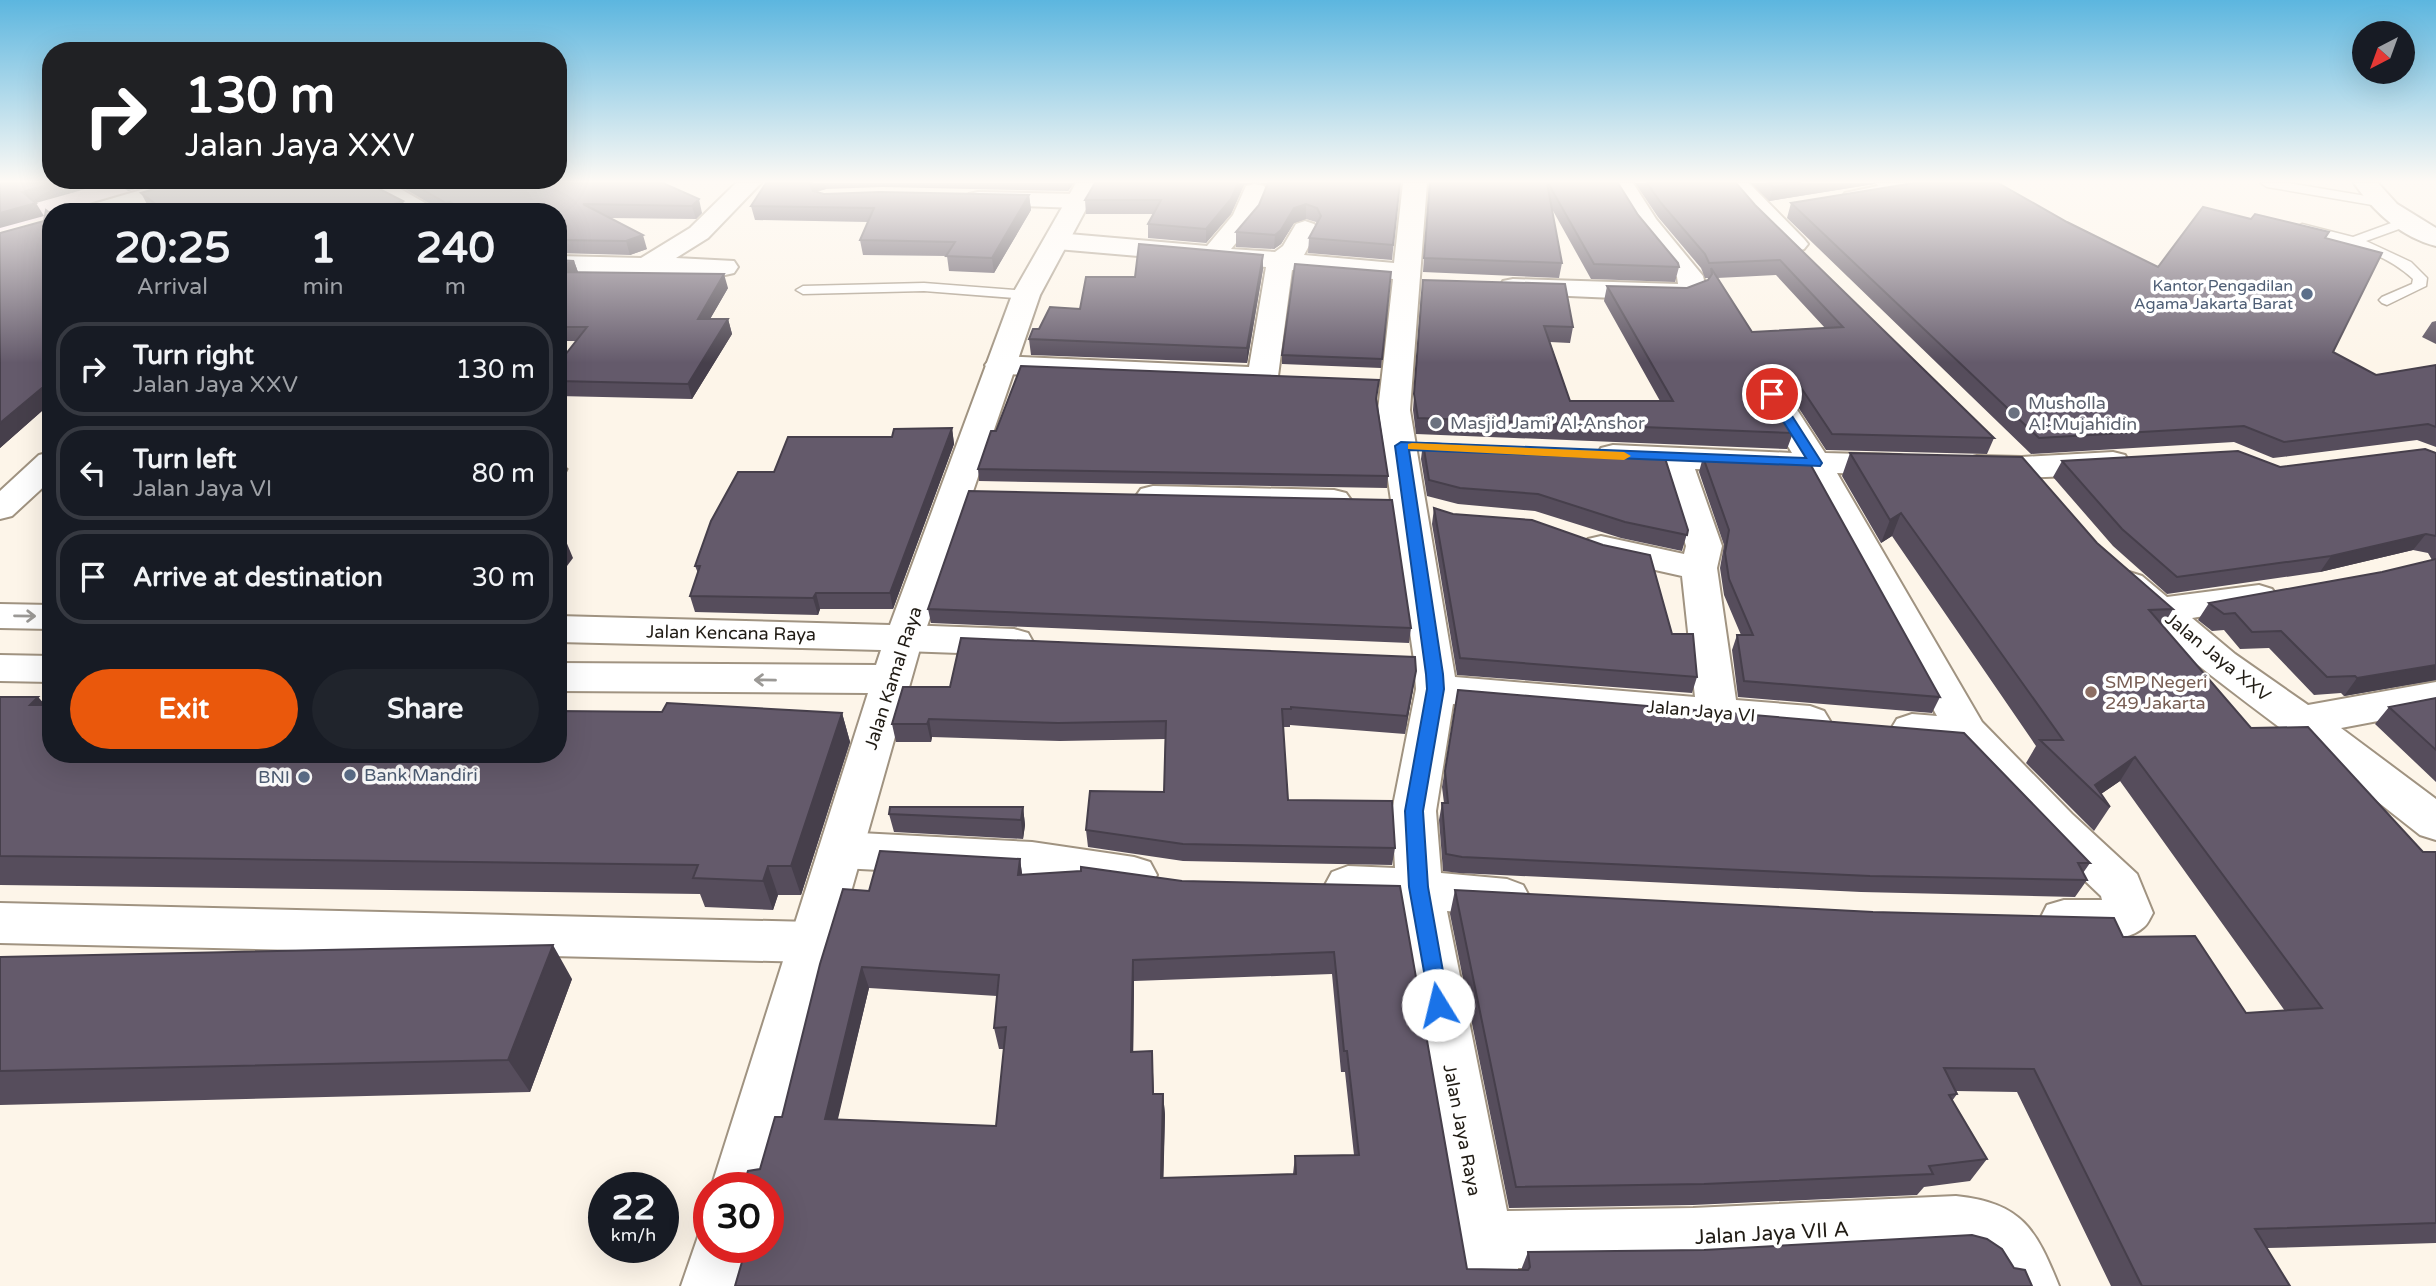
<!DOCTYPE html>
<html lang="en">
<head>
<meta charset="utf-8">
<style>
	body { margin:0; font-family:"Varela Round",sans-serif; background:#20242c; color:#f1f3f6; height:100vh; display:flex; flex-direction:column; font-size:26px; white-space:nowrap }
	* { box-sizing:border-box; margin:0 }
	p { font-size:23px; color:#9ea1a6 }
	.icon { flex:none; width:38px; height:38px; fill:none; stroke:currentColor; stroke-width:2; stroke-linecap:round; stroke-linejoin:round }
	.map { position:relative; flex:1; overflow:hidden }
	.details { position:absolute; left:42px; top:203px; width:525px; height:560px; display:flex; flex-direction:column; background:#171b24; border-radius:28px; box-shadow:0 7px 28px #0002 }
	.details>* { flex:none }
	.banner { position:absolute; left:42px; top:42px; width:525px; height:147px; border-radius:28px; box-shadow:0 7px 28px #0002; background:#202124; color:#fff; overflow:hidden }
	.needle { width:46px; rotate:221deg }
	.controls { position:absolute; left:2352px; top:21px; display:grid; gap:14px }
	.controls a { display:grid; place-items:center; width:63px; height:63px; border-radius:50%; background:#171b24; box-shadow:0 7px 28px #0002; font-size:35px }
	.speed { position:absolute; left:588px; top:1172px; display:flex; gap:14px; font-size:35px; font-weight:700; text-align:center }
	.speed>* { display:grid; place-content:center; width:91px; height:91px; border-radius:50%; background:#171b24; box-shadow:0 7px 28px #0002; line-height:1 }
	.speed small { font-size:18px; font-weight:400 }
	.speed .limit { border:10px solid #d22; background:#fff; color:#111 }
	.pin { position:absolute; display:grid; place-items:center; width:60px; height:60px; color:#fff; margin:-30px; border:4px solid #fff; border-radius:50%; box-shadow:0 2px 7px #0007 }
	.me { position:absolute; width:77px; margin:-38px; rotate:351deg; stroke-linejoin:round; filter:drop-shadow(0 0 5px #0008) }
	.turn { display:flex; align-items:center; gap:24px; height:147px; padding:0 28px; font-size:32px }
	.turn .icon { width:91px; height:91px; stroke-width:2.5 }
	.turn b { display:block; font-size:49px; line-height:60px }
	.eta { display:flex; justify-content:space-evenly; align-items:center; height:119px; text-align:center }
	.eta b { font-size:42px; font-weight:700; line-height:49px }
	.button { display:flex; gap:14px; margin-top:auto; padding:14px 28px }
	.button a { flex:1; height:80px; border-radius:42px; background:#ea580c; color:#fff; font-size:28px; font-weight:700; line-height:80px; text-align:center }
	.button a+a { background:#20242c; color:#f1f3f6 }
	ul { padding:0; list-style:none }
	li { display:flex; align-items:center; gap:21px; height:94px; margin:0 14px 10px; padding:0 14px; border:4px solid #363941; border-radius:28px }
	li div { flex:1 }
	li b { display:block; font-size:26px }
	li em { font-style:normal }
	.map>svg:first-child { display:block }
	.commercial { fill:#fae5f3 }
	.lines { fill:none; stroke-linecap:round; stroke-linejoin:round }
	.lane-casing { stroke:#a09381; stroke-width:3 }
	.street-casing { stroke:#a09381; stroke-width:4 }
	.secondary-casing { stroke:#a09381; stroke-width:4 }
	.lane { fill:#fff; fill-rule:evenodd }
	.street { fill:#fff; fill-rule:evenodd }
	.secondary { fill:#fff; fill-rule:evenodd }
	.wall { fill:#564d5c; fill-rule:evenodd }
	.shaded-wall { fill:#463f4b }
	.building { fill:#645a6b; stroke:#463f4b; stroke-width:2; fill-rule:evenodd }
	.oneway { stroke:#9b9996 }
	.route { fill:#1a73e8; stroke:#114b97; stroke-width:2 }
	.slow { fill:#f59e0b }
	.service-dot { fill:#5c6f8a; stroke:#fff; stroke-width:2.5 }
	.worship-dot { fill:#6b7280; stroke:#fff; stroke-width:2.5 }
	.education-dot { fill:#8d6e63; stroke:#fff; stroke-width:2.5 }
	.labels { text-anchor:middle; stroke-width:7; stroke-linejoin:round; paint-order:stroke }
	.far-service-label { font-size:16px; fill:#4e5e75; stroke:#fff; text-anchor:end }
	.worship-label { font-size:18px; fill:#5b616d; stroke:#fff; text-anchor:start }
	.street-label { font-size:18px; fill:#211c15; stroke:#fff }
	.education-label { font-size:18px; fill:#785e54; stroke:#fff; text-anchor:start }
	.service-label { font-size:18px; fill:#4e5e75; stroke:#fff; text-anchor:start }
	.near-street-label { font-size:21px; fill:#211c15; stroke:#fff }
</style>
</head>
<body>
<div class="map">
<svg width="2436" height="1286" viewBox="0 0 2436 1286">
	<rect width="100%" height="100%" fill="#fdf5e9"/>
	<path class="commercial" d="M0,183H164L65,212H51V216L0,231Z"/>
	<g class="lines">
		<defs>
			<path id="lane" d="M2261,183H2288L2378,198L2385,202L2378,206L2267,187Z
				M2405,218L2410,219V225L2366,241L2411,262L2427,278L2426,286L2387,305L2382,303L2379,300L2382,297L2412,284L2413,279C2382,250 2337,241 2297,231L2295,228L2302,224L2353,237Z
				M924,283L1026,291L1033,295L1026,299L924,291L803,294L796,290L803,286Z
				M558,464L567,469L564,475L558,476Z"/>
			<path id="street" d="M165,183H201L197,188L119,212H80L83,207Z
				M361,183H390L432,207L435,212H405L365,188Z
				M736,183H761L708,238L676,258L734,261L738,267L734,273L725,275L558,272V256L641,258L690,228Z
				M1403,183H1427L1410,410L1455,677L1695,697L1682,576L1588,555L1583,547L1588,539L1601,536L1684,554L1686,546L1662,467L1601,462L1597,455L1601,448L1613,445L1792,453L1757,394L1761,388L1772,385L1783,388L1825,453L1899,455L1911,458L1915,465L1911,472L1899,475L1837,473L1982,722L2072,814L2137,874L2153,913C2150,918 2148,924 2144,927C2124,946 2071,941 2047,933L2040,919L2047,905L2064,900H2102L2101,896L2040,838L1956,747L1912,744L1897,739L1891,729L1897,719L1912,714L1937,716L1804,473L1695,469L1722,546L1717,568L1736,700L1810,706L1824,711L1830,721L1824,731L1810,736L1453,704L1436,811L1441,873L1507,879L1523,885L1530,898L1523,911L1507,917L1447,911L1507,1211L1693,1208L1956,1196C2022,1203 2036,1229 2059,1286H1999C1988,1263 1981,1255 1956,1252L1693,1266L1518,1268L1521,1286H1463L1399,905L1348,904L1332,898L1325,885L1332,872L1348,866L1395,868L1392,811L1416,689L1414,660L1378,410L1393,279L1292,270L1278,376L1274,382L1263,385L1252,382L1000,374L990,371L985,365L990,359L1000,356L1249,367L1266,267L1057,249L1048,246L1044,241L1048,236L1057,233L1207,246L1233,215L1246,186L1255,184L1264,186L1267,191L1257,218L1231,249L1275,252L1283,246L1296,224L1305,221L1314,224L1318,229L1304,255L1394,263Z
				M1609,183H1633L1656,219L1703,276L1706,288L1702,294L1682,301L1503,293L1499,287L1503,281L1513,279L1678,284L1677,277L1637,228Z
				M1724,183H1749L1804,239L1808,244L1804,249L1795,252L1786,249Z
				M1876,183H1904L1911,190L1908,195L1854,205L1845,203L1842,198L1845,193L1878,186Z
				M2354,183H2378L2397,204L2436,228V246C2401,237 2374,212 2354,183Z
				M978,192L1077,194L1086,196L1089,201L1086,206L1077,208L969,204L966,199L969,194Z
				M51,452V480L12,516L0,519V491L39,455Z
				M2113,452L2125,455L2129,462L2125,469C2091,477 1999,481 1965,473L1961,466L1965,459L1977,456L2022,457Z
				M1153,486L1334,490L1346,493L1351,500L1346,507L1334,510L1153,506L1141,503L1136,496L1141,489Z
				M2129,572L2142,576L2167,597L2259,585L2272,589L2278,597L2272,605L2192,618L2235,654L2308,705L2436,682V710L2341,728L2436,799V840L2420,835C2350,779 2279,728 2208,673C2176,648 2147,619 2116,592L2111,584L2116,576Z
				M904,625L1014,629L1028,633L1033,642L1028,651L1014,655L904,651L890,647L885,638L890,629Z
				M841,832L1032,842L1134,857L1150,862L1157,875L1150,888L1134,893L1032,878L841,868L825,862L818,850L825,838Z
				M0,903L812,922L829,928L836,942L829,956L812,962L0,943Z"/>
			<path id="secondary" d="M1076,183H1100L1040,295L923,638L767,1188H711L868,693L558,691V663L876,665L881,650L558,642V616L890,625L1012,295Z
				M0,604L51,605V629L0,628Z
				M0,655L51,656V682L0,681Z
				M709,1224V1248H750L739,1286H681L701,1228Z"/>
		</defs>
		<use href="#lane" class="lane-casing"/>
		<use href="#street" class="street-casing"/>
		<use href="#secondary" class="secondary-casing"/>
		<use href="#lane" class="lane"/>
		<use href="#street" class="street"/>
		<use href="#secondary" class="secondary"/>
	</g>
	<path class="wall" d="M117,183H157L128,191Z
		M395,183H663L702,213L696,219L610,218L647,249L630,255L558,253V212H444Z
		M766,183H1074L1068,191L882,187L826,189L817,192L824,194L1029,195L1031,210L994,273L949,271L947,256L863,255L860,240L868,222L755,220L751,206Z
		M1095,183H1252L1244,185L1231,214L1206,243L1148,238V224L1153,214H1086L1085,200Z
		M1259,183H1401H1400L1392,260L1308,253L1309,238L1317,224L1316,222L1306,219L1294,223L1281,244L1274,249L1236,247V232L1259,205L1267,186L1266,185Z
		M1429,183H1618L1638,215L1679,267L1675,282L1591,279L1552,209L1562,263L1559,278L1423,272Z
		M1635,183H1736L1755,205L1994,438L1987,454L1826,450L1785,387L1773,382L1763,385L1793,433L1787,449L1416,434L1413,410L1421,295L1573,327L1570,343L1550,342L1570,401H1660L1604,301L1607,286L1687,288L1708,281V278H1705L1701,268L1658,217ZM1776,275L1825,328L1752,332L1717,278Z
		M1751,183H1875L1874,184L1769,201Z
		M1906,183H1998L2067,222L2158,267L2325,238L2333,352L2376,375L2436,365V447L2417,440L2273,458L2234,442L2031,454L1787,218L1791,203L1908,184Z
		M141,193L407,212H156L148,206Z
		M51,214V403L0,448V233L44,221Z
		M558,260L574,261L578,272L728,288L710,319H728L732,334L692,399L558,396V364L576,341H558Z
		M1263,269L1247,363L1031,355L1029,339L1039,329L1080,309L1135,277Z
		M1391,272L1381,368L1282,364V355Z
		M2436,321V344L2422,337L2432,322Z
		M1377,400L1388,476L1387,488L979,481L978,469Z
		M952,428L954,444L893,609H820L818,615L695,612L690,596L698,573L695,566L774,472L892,437Z
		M1423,443L1688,530L1682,551L1621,538L1535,511L1458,504L1427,496L1421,459Z
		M1850,453L2097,543L2173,609L2163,626L2251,728L2423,852H2436V1243L2267,1248L2290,1286H2111L2017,1092L1956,1091L1957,1094L1952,1101L1987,1159L1970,1181L1924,1187L1917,1195L1693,1205L1509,1208L1450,914L1455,890L2123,937L2246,1013L2285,1011L2120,781L2101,794L2110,807L2094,831L2026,763L2036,746L1892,536L1881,543L1842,476Z
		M2436,453V680L2344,696L2341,693L2314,695L2269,648L2240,649L2224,630L2212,631L2198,620L2209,603L2382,572L2432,560L2428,553L2413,550L2320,572L2167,594L2113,546L2053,477L2062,461L2280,467Z
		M1703,457L1940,697L1932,713L1738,697L1732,650L1737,635H1741L1724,595L1720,568L1724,545L1699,472Z
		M1434,508L1453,514L1672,634L1697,677L1692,693L1457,675L1432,524Z
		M928,609L1411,628L1409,643L931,623Z
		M903,687L1413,689L1405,734L1290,725V727H1283L1288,800L1395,848L1392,865L1183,861L1088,847L1086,830L1164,792L1165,739L1060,741L932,737L931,742H896L892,724Z
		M1458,690L2090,863L2083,873L2087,880L2075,897L1861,892L1459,873L1443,871L1439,820L1442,803H1444L1442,787Z
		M0,697H38L45,705L51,754L842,713L850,742L801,895H778L773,910L705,907L700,894L0,885Z
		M2436,698V782L2375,724L2389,707Z
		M1023,807L1025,825L1023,839L894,832L889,814Z
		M880,851L1020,859L1022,875L1081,871V867L1182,881L1400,886L1467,1269L1521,1270L1528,1252L1704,1250L1972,1235L1987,1239L2002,1249L2014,1268L2025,1270L2032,1286H735L746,1248H768V1188H742L748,1171L760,1169L775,1117H782L820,964L843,889L869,891ZM1332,974L1341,1072H1345L1354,1155L1295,1156L1293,1174L1163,1178L1165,1115L1163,1094H1154L1152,1051L1133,1052L1134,981ZM869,988L997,996L994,1028L999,1049H1004L996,1126L837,1120Z
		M0,957L572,979L530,1092L0,1105Z"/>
	<path class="shaded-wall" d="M55,183H107L36,203L44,216L0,228V213L22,192Z
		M124,183H157L128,191Z
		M811,183H825L826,189L817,191L813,198L810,184Z
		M1068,183H1074L1068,191Z
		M1238,183H1252L1244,185L1231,214L1206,243V229Z
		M1801,183H1875L1874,184L1769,201L1773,187Z
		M1029,195L1031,210L994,273L992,258Z
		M699,199L702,213L696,219L692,206Z
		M403,201L407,212H371Z
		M450,202L454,212H450L446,203Z
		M1306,204V219L1294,223L1281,244L1274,249L1275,235L1294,208Z
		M643,235L647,249L630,255L626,241Z
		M1263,255V269L1247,363V348Z
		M574,261L579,275L558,283V267Z
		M724,274L728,288L702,333L698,319Z
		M728,319L732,334L692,399L688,384Z
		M1778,367L1773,382L1759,387L1760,379L1764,371Z
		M42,388L51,401V403L0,448V423Z
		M952,428L954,444L893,609L890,593Z
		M1901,513L1892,536L1881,543L1890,520Z
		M558,522L573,558L558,578Z
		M2426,534L2413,550L2320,572L2331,556Z
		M816,593L820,609L818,615L813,598Z
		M2436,665V680L2344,696L2357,678Z
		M1416,671L1413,689L1405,734L1407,716Z
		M38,697L51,712L30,705Z
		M842,713L850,742L801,895L791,866Z
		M929,719L932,737L931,742L927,724Z
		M2135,757L2120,781L2098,796L2095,785Z
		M1023,807L1025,825L1023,839L1021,820Z
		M1020,859L1023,880L1018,875Z
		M768,866L778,895L773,910L763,881Z
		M553,945L572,979L530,1092L508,1060Z
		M1133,960L1134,981L1133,1073L1131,1052Z
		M862,967L869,988L833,1140L825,1119Z
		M1163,1094L1165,1115L1163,1198L1161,1178Z"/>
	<path class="building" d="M0,183H55L22,192L36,203L0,213Z
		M174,183H368L403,201L371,212H166L141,193Z
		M411,183H663L699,199L692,206L583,204L643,235L626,241L558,240V212H468L450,202L446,203Z
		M766,183H811L810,184L813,191L824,194L880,192L1029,195L992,258L946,256L955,242L860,240L874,208L751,206Z
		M1095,183H1238L1231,199L1206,229L1148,224L1161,200H1085Z
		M1268,183H1400L1393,245L1309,238L1321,216L1317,208L1306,204L1294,208L1281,230L1275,235L1236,232L1259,205Z
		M1430,183H1547L1562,263L1424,258Z
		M1548,183H1618L1638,215L1678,263L1679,267L1594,264Z
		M1647,183H1736L1755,205L1994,438L1832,434L1790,371L1778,367L1764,371L1760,379L1793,433L1418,418L1414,394L1423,280L1565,284L1573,327L1544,326L1570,401H1673L1607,286L1687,288L1708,280L1712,274L1711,268L1752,332L1843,327L1780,260L1709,263L1705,254L1661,203Z
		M1769,183H1801L1773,187Z
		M1914,183H1998L2067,222L2158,267L2203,207L2251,219L2255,214L2329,232L2325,238L2382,253L2333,352L2376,375L2436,365V427L2428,424L2284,442L2244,426L2039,438L1791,203Z
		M46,210L51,214V386L49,388H42L0,423V233L44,221Z
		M1139,244L1263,255L1247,348L1029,339L1033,329H1039L1050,307L1080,309L1086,277H1135Z
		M558,260L574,261L558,267Z
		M1295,264L1391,272L1382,359L1282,355Z
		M558,272L724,274L698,319H728L688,384L558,381V364L587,327H558Z
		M1021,366L1379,380L1376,399L1388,476L978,469L991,431H996Z
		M952,428L890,593H816L813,598L690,596L700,566H695L711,521L738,472H774L788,437H892L894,429Z
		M1423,443L1664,455L1688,530L1687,535L1625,522L1538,494L1460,488L1429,480Z
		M2425,449L2436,453V536L2426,534L2331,556L2177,577L2122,529L2062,461L2238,451L2280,467Z
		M1850,453L2022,457L2097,543L2173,609L2149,610L2251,728L2308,727L2423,852H2436V1223L2255,1229L2290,1286H2142L2034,1069L1944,1068L1957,1094L1949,1095L1987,1159L1929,1166L1933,1174L1704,1184L1516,1187L1455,890L1873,912L2114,918L2123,937L2195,936L2246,1013L2322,1008L2135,757L2095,785L2110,807L2040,740H2063L1901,513L1890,520Z
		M1703,457L1808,460L1940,697L1744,681L1737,635H1753L1729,579L1725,553L1729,530Z
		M969,491L1392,500L1411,628L928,609Z
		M1434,508L1453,514L1532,520L1603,545L1650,555L1672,634H1693L1697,677L1460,658Z
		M2436,559V665L2357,678L2355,676L2327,677L2281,631L2252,632L2235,613L2224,614L2209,603L2382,572Z
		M961,638L1415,657L1416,671L1407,716L1291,707V709H1282L1288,800L1392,801L1395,848L1183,844L1086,830L1090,791L1164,792L1166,721L1058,723L929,719L927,724H892L903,687H950Z
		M1458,690L1964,733L2090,863H2078L2087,880L1870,876L1462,857L1446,854L1442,803H1448L1445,771Z
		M0,697H38L30,705H51V754H558V711L662,712L667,703L842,713L791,866H768L763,881L693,878L698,865L0,856Z
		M2436,698V750L2389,707Z
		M890,807H1023L1021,820L889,814Z
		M880,851L1020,859L1018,875L1081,871V867L1182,881L1400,886L1467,1269L1528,1270L1530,1267L1528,1252L1704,1250L1972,1235L1987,1239L2002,1249L2014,1268L2025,1270L2032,1286H735L746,1248H768V1188H742L748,1171L760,1169L775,1117H782L820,964L843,889L869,891ZM1334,952L1344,1051H1347L1359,1155L1295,1156L1296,1174L1161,1178L1163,1094H1153L1152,1051L1131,1052L1133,960ZM862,967L999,975L994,1028L1006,1027L996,1126L825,1119Z
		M553,945L508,1060L0,1071V957Z"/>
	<defs><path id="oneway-shaft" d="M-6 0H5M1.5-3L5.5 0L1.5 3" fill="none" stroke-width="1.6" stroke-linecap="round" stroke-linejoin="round" transform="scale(1.75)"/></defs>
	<g class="oneway">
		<use href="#oneway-shaft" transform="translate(25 616) rotate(1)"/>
		<use href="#oneway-shaft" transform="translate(765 680) rotate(-179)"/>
	</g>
	<linearGradient id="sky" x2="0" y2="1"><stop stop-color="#5cb6df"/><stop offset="0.5" stop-color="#fefaf5"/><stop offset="1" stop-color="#fefaf5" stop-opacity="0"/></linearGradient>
	<rect width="2436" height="363" fill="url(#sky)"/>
	<path class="route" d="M1772,390L1778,394L1822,463L1820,466L1409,450L1443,674L1444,689L1423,811L1428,887L1449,1005L1446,1011L1438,1014L1431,1011L1409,887L1405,811L1427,689L1426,674L1395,446L1401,442L1806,458L1766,394Z"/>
	<path class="slow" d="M1412,443L1624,452L1631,456L1624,460L1408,449V444Z"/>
	<g class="service-dot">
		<circle cx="2307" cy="294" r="7"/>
		<circle cx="350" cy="775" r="7"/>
		<circle cx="304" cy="777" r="7"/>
	</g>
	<g class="worship-dot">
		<circle cx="2014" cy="413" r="7"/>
		<circle cx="1436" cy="423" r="7"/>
	</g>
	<circle class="education-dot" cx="2091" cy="692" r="7"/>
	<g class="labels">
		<g class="far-service-label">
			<text x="2293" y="291">Kantor Pengadilan<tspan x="2293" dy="18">Agama Jakarta Barat</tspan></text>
		</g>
		<g class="worship-label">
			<text x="2028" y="409">Musholla<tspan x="2028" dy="21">Al-Mujahidin</tspan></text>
			<text x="1450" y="429">Masjid Jami' Al-Anshor</text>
		</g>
		<g class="street-label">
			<text transform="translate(731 633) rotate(1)" y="6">Jalan Kencana Raya</text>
			<text transform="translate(2218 657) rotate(39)" y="6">Jalan Jaya XXV</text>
			<text transform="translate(893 678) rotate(-72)" y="6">Jalan Kamal Raya</text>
			<text transform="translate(1701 711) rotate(5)" y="6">Jalan Jaya VI</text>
			<text transform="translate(1462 1130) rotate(79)" y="6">Jalan Jaya Raya</text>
		</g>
		<g class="education-label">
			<text x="2105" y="688">SMP Negeri<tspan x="2105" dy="21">249 Jakarta</tspan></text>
		</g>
		<g class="service-label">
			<text x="364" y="781">Bank Mandiri</text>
			<text x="290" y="783" text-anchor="end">BNI</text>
		</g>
		<g class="near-street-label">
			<text transform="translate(1772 1233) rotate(-3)" y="7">Jalan Jaya VII A</text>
		</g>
	</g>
</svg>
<div class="controls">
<a><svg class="needle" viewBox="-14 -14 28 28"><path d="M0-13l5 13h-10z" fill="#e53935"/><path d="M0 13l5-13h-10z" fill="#9ea1a6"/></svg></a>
</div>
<div class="speed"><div>22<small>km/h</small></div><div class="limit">30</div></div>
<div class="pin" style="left:1772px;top:394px;background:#d93025"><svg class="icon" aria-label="arrive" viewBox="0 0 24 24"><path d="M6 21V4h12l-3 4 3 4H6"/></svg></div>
<svg class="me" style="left:1438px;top:1005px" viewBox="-20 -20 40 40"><circle r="19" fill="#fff"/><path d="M0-13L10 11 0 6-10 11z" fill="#1a73e8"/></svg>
<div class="banner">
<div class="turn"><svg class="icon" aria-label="right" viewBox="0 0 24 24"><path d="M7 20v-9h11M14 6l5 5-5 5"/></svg><div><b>130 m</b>Jalan Jaya XXV</div></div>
</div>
<section class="details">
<div class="eta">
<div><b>20:25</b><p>Arrival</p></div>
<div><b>1</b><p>min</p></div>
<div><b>240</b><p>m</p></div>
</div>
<ul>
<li><svg class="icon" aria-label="right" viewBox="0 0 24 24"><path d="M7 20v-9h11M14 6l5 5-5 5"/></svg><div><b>Turn right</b><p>Jalan Jaya XXV</p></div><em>130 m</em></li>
<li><svg class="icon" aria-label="left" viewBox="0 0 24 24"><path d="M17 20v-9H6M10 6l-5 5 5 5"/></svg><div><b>Turn left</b><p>Jalan Jaya VI</p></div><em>80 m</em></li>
<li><svg class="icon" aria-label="arrive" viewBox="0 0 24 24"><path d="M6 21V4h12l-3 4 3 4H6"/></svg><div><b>Arrive at destination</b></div><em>30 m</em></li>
</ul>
<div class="button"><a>Exit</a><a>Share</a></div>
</section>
</div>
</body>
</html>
